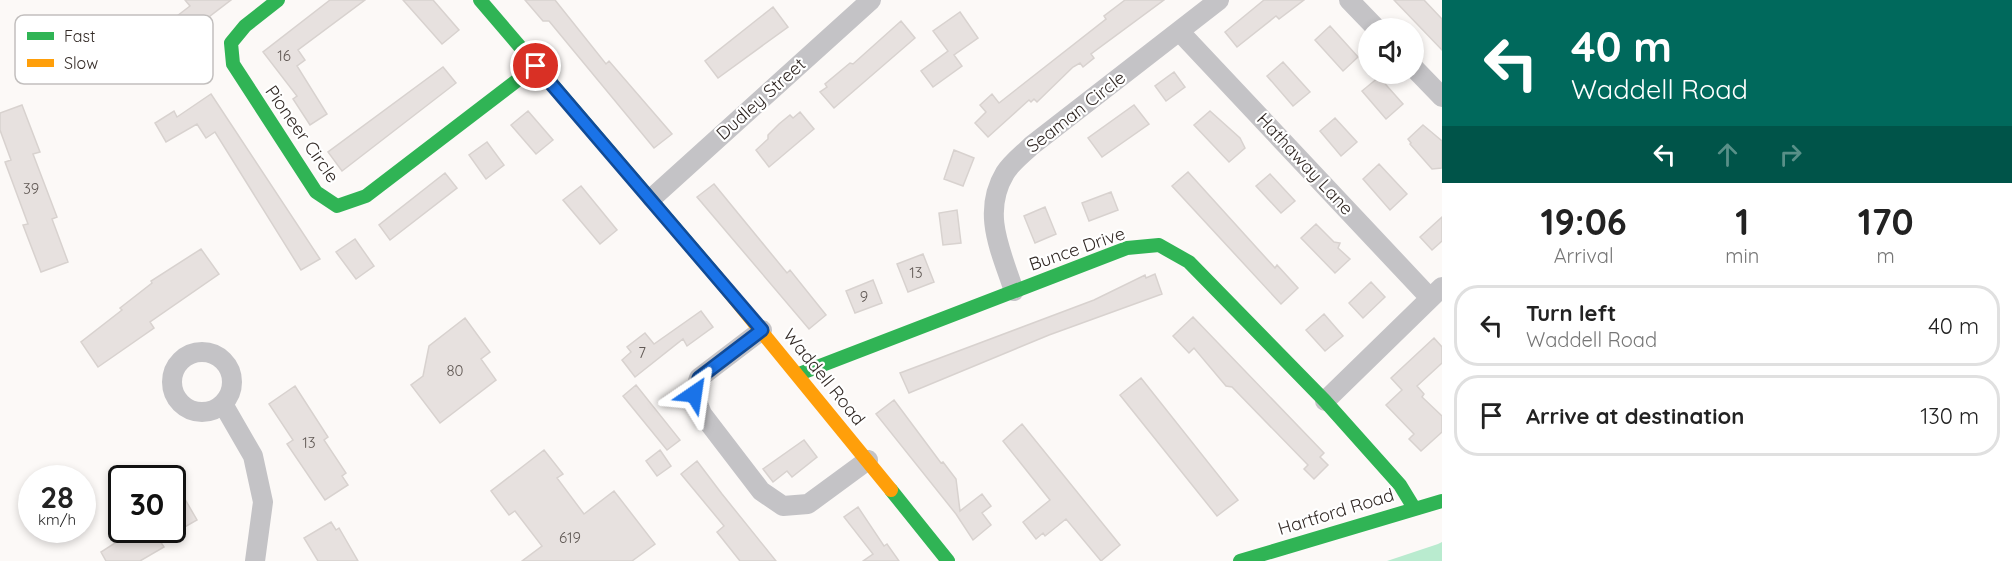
<!DOCTYPE html>
<html lang="en">
<head>
<meta charset="utf-8">
<style>
	body { margin:0; font-family:Quicksand,sans-serif; background:#f2f2f2; color:#222; height:100vh; display:flex; flex-direction:column; font-size:22px; white-space:nowrap }
	* { box-sizing:border-box; margin:0 }
	p { font-size:20px; color:#767676 }
	.icon { flex:none; width:33px; height:33px; fill:none; stroke:currentColor; stroke-width:2; stroke-linecap:round; stroke-linejoin:round }
	.map { position:relative; flex:1; overflow:hidden }
	.panel { display:flex; flex-direction:column; background:#fff; width:570px }
	.panel>* { flex:none }
	.hud { background:#00695c; color:#fff; overflow:hidden }
	.buttons { position:absolute; left:1358px; top:18px; display:grid; gap:12px }
	.buttons a { display:grid; place-items:center; width:66px; height:66px; border-radius:50%; background:#fff; box-shadow:0 3px 9px #0003; font-size:30px }
	.speed { position:absolute; left:18px; top:465px; display:flex; gap:12px; font-size:30px; font-weight:700; text-align:center }
	.speed>* { display:grid; place-content:center; width:78px; height:78px; border-radius:50%; background:#fff; box-shadow:0 3px 9px #0003; line-height:1 }
	.speed small { font-size:15px; font-weight:400 }
	.speed .limit { border:3px solid #111; border-radius:9px; background:#fff; color:#111 }
	.pin { position:absolute; display:grid; place-items:center; width:51px; height:51px; color:#fff; margin:-26px; border:3px solid #fff; border-radius:50%; box-shadow:0 2px 6px #0007 }
	.me { position:absolute; width:66px; margin:-33px; rotate:32deg; stroke-linejoin:round; filter:drop-shadow(0 0 4px #0008) }
	.turn { display:flex; align-items:center; gap:21px; height:126px; padding:0 30px; font-size:27px }
	.turn .icon { width:78px; height:78px; stroke-width:2.5 }
	.turn b { display:block; font-size:42px; line-height:51px }
	.lanes { display:flex; align-items:center; height:57px; padding:0 30px; background:#0003; justify-content:center; gap:30px; direction:ltr }
	.lanes .off { opacity:.35 }
	.eta { display:flex; justify-content:space-evenly; align-items:center; height:102px; text-align:center }
	.eta b { font-size:36px; font-weight:800; line-height:42px }
	ul { padding:0; list-style:none }
	li { display:flex; align-items:center; gap:18px; height:81px; margin:0 12px 9px; padding:0 18px; border:3px solid #e0e0e0; border-radius:24px }
	li div { flex:1 }
	li b { display:block; font-size:22px }
	li em { font-style:normal }
	main { display:flex; flex:1; min-height:0 }
	.map>svg:first-child { display:block }
	.forest { fill:#b9ebcf }
	.building { fill:#e7e1df; stroke:#d8d2cf; stroke-width:1.5 }
	.lines { fill:none; stroke-linecap:round; stroke-linejoin:round }
	.street { stroke:#c4c3c6; stroke-width:20 }
	.fast { stroke:#30b455; stroke-width:14 }
	.slow { stroke:#ff9f0a; stroke-width:14 }
	.route-casing { stroke:#114b97; stroke-width:15 }
	.route { stroke:#1a73e8; stroke-width:10 }
	.labels { text-anchor:middle; stroke-width:4.5; stroke-linejoin:round; paint-order:stroke }
	.number-label { font-size:15px; fill:#605854 }
	.street-label { font-size:18px; fill:#332a26; stroke:#fff }
	.key { fill:#fff; stroke:#c2bfbe; stroke-width:1.5 }
	.key-label { font-size:16px; fill:#332a26 }
</style>
</head>
<body>
<main>
<div class="map">
<svg width="1442" height="561" viewBox="0 0 1442 561">
	<rect width="100%" height="100%" fill="#fcf9f7"/>
	<path class="forest" d="M1442,542V561H1387L1438,544Z"/>
	<path class="building" d="M185,0H231L150,62L138,46L190,6Z
		M330,0H365L298,50L305,60L297,66L327,114L310,125L293,99L297,96L263,52Z
		M403,0H433L459,30L442,44Z
		M525,0H555L606,64L609,61L672,134L654,148L549,21H543Z
		M1125,0H1164L1091,54L1094,58L1083,67L1080,63L1073,67L1037,102L1034,99L1031,102L1029,100L988,137L975,123L986,112L980,105L992,94L999,103L1106,19L1104,16Z
		M1264,0H1304L1279,19L1276,16L1237,47L1225,32Z
		M1394,0H1424L1442,19V50Z
		M773,7L788,27L718,78L705,61Z
		M960,12L978,38L954,55L962,66L933,87L921,71L948,51L933,31Z
		M901,21L915,38L834,108L820,92L827,87L825,84L850,63L853,64Z
		M1330,26L1358,57L1343,71L1315,40Z
		M1283,62L1310,92L1293,106L1267,76Z
		M443,67L456,83L342,171L328,152Z
		M1174,72L1185,87L1166,101L1155,86Z
		M1379,77L1403,104L1386,119L1362,91Z
		M211,94L320,259L301,270L215,132L206,138L197,124L166,142L155,123L174,111L177,117Z
		M22,105L40,152L33,154L57,217L52,219L68,262L41,272L23,225L28,224L5,162L11,160L0,130V113Z
		M1134,105L1149,124L1102,157L1088,138Z
		M528,111L553,140L536,154L511,125Z
		M1210,111L1240,138L1245,148L1229,162L1194,125Z
		M800,112L814,129L769,167L756,150L768,139V135L779,124L790,115L793,118Z
		M1335,118L1357,142L1341,156L1320,131Z
		M1423,125L1442,141V168L1432,169L1410,144L1411,143L1408,139Z
		M487,142L504,165L486,179L469,155Z
		M954,150L974,158L963,186L944,179Z
		M1379,164L1407,194L1390,210L1363,179Z
		M1188,172L1275,268L1277,265L1298,288L1281,304L1172,186Z
		M445,173L457,188L390,240L379,225Z
		M1270,174L1295,201L1281,213L1256,186Z
		M714,184L787,273L790,270L826,315L809,329L697,197Z
		M581,186L617,230L600,244L563,200Z
		M1111,192L1118,210L1089,221L1082,203Z
		M1045,207L1056,234L1035,243L1024,216Z
		M957,210L961,243L943,245L939,213Z
		M1442,217V241L1432,250L1420,237Z
		M1316,224L1334,242L1340,243L1338,248L1350,259L1335,273L1301,238Z
		M355,239L374,266L356,279L336,252Z
		M201,249L219,274L150,322L154,328L98,367L81,342L122,310L120,308L152,283L151,281Z
		M923,254L934,282L908,292L897,264Z
		M1155,274L1162,294L1049,335L909,393L900,373L1094,300L1145,275L1146,278Z
		M873,280L882,303L855,313L846,291Z
		M1371,282L1385,297L1363,318L1349,303Z
		M701,311L713,327L687,346L683,339L635,377L622,360L631,352L627,347L645,333L654,344Z
		M1324,314L1343,336L1325,351L1306,330Z
		M1193,317L1324,453L1320,457L1328,465L1314,479L1304,469L1308,465L1232,387L1226,386L1194,348L1189,353L1173,336Z
		M465,318L490,352L481,359L496,380L440,423L411,385L423,376L429,346Z
		M1434,338L1442,347V363L1417,386L1424,394L1422,397L1442,416V432L1421,451L1409,439L1414,434L1386,405L1402,390L1391,378Z
		M1141,378L1238,500L1217,516L1120,395Z
		M636,385L680,440L667,450L623,396Z
		M295,386L328,437L324,440L346,473L342,476L348,485L325,500L287,444L293,440L269,404Z
		M894,400L941,463L943,462L956,479L960,511L982,494L991,506L982,513L991,525L973,540L956,514L876,414Z
		M1022,424L1120,545L1101,561L1066,519L1045,536L1043,533L1036,539L1023,522L1050,500L1003,441Z
		M804,440L817,457L792,477L787,471L773,482L763,469Z
		M544,450L563,474L557,478L584,514L614,491L655,544L632,561H522L542,546L515,511L509,515L491,491Z
		M660,450L671,466L657,476L646,461Z
		M697,461L722,494L776,561H740L717,532L724,526L681,474Z
		M182,494L197,520L160,541L164,547L140,561H106L101,552L135,530H172V500Z
		M858,507L884,546L887,544L899,561H863L873,554L844,517Z
		M331,522L336,530L339,528L358,561H318L304,538Z"/>
	<g class="lines">
		<path class="street" d="M1349,0L1376,28
			M1179,31L1430,298
			M1413,67L1442,97
			M652,198L871,0
			M1014,291C1001,251 981,213 1005,173C1011,163 1023,154 1031,146L1219,0
			M762,330L699,378L694,394L702,414L761,491L783,506L808,504L868,460
			M172 382a30 30 0 1 1 60 0a30 30 0 1 1-60 0Z
			M1325,401L1442,287
			M223,404L253,456L263,502L255,561"/>
		<path class="fast" d="M278,0L245,26L231,43L233,64L316,192L337,206L366,196L536,66
			M480,0L716,276
			M799,374L1127,248L1159,245L1189,262L1325,401L1400,485L1414,508
			M891,490L948,561
			M1240,561L1442,501"/>
		<path class="slow" d="M716,276L891,490"/>
	</g>
	<g class="lines">
		<defs>
			<path id="route" d="M536,66L762,330L699,378L694,394"/>
		</defs>
		<use href="#route" class="route-casing"/>
		<use href="#route" class="route"/>
	</g>
	<g class="labels">
		<g class="number-label">
			<text x="284" y="61">16</text>
			<text x="31" y="194">39</text>
			<text x="916" y="278">13</text>
			<text x="864" y="302">9</text>
			<text x="642" y="358">7</text>
			<text x="455" y="376">80</text>
			<text x="309" y="448">13</text>
			<text x="570" y="543">619</text>
		</g>
		<g class="street-label">
			<text transform="translate(761 99) rotate(-42)" y="6">Dudley Street</text>
			<text transform="translate(1076 112) rotate(-38)" y="6">Seaman Circle</text>
			<text transform="translate(302 134) rotate(55)" y="6">Pioneer Circle</text>
			<text transform="translate(1305 164) rotate(47)" y="6">Hathaway Lane</text>
			<text transform="translate(1077 249) rotate(-19)" y="6">Bunce Drive</text>
			<text transform="translate(824 377) rotate(51)" y="6">Waddell Road</text>
			<text transform="translate(1336 512) rotate(-17)" y="6">Hartford Road</text>
		</g>
	</g>
	<rect x="15" y="15" width="198" height="69" rx="9" class="key"/>
	<rect x="27" y="32" width="27" height="8" fill="#30b455"/>
	<rect x="27" y="59" width="27" height="8" fill="#ff9f0a"/>
	<g class="key-label">
		<text x="64" y="42">Fast</text>
		<text x="64" y="69">Slow</text>
	</g>
</svg>
<div class="buttons">
<a><svg class="icon" aria-label="sound" viewBox="0 0 24 24"><path d="M4 9h4l5-4v14l-5-4H4zM17 9q2 3 0 6"/></svg></a>
</div>
<div class="speed"><div>28<small>km/h</small></div><div class="limit">30</div></div>
<div class="pin" style="left:536px;top:66px;background:#d93025"><svg class="icon" aria-label="arrive" viewBox="0 0 24 24"><path d="M6 21V4h12l-3 4 3 4H6"/></svg></div>
<svg class="me" style="left:694px;top:394px" viewBox="-20 -20 40 40"><path d="M0-17L14 15 0 8-14 15z" fill="#1a73e8" stroke="#fff" stroke-width="4"/></svg>
</div>
<section class="panel">
<div class="hud">
<div class="turn"><svg class="icon" aria-label="left" viewBox="0 0 24 24"><path d="M17 20v-9H6M10 6l-5 5 5 5"/></svg><div><b>40 m</b>Waddell Road</div></div>
<div class="lanes"><svg class="icon" aria-label="left" viewBox="0 0 24 24"><path d="M17 20v-9H6M10 6l-5 5 5 5"/></svg><svg class="icon off" aria-label="ahead" viewBox="0 0 24 24"><path d="M12 20V5M6 11l6-6 6 6"/></svg><svg class="icon off" aria-label="right" viewBox="0 0 24 24"><path d="M7 20v-9h11M14 6l5 5-5 5"/></svg></div>
</div>
<div class="eta">
<div><b>19:06</b><p>Arrival</p></div>
<div><b>1</b><p>min</p></div>
<div><b>170</b><p>m</p></div>
</div>
<ul>
<li><svg class="icon" aria-label="left" viewBox="0 0 24 24"><path d="M17 20v-9H6M10 6l-5 5 5 5"/></svg><div><b>Turn left</b><p>Waddell Road</p></div><em>40 m</em></li>
<li><svg class="icon" aria-label="arrive" viewBox="0 0 24 24"><path d="M6 21V4h12l-3 4 3 4H6"/></svg><div><b>Arrive at destination</b></div><em>130 m</em></li>
</ul>
</section>
</main>
</body>
</html>
